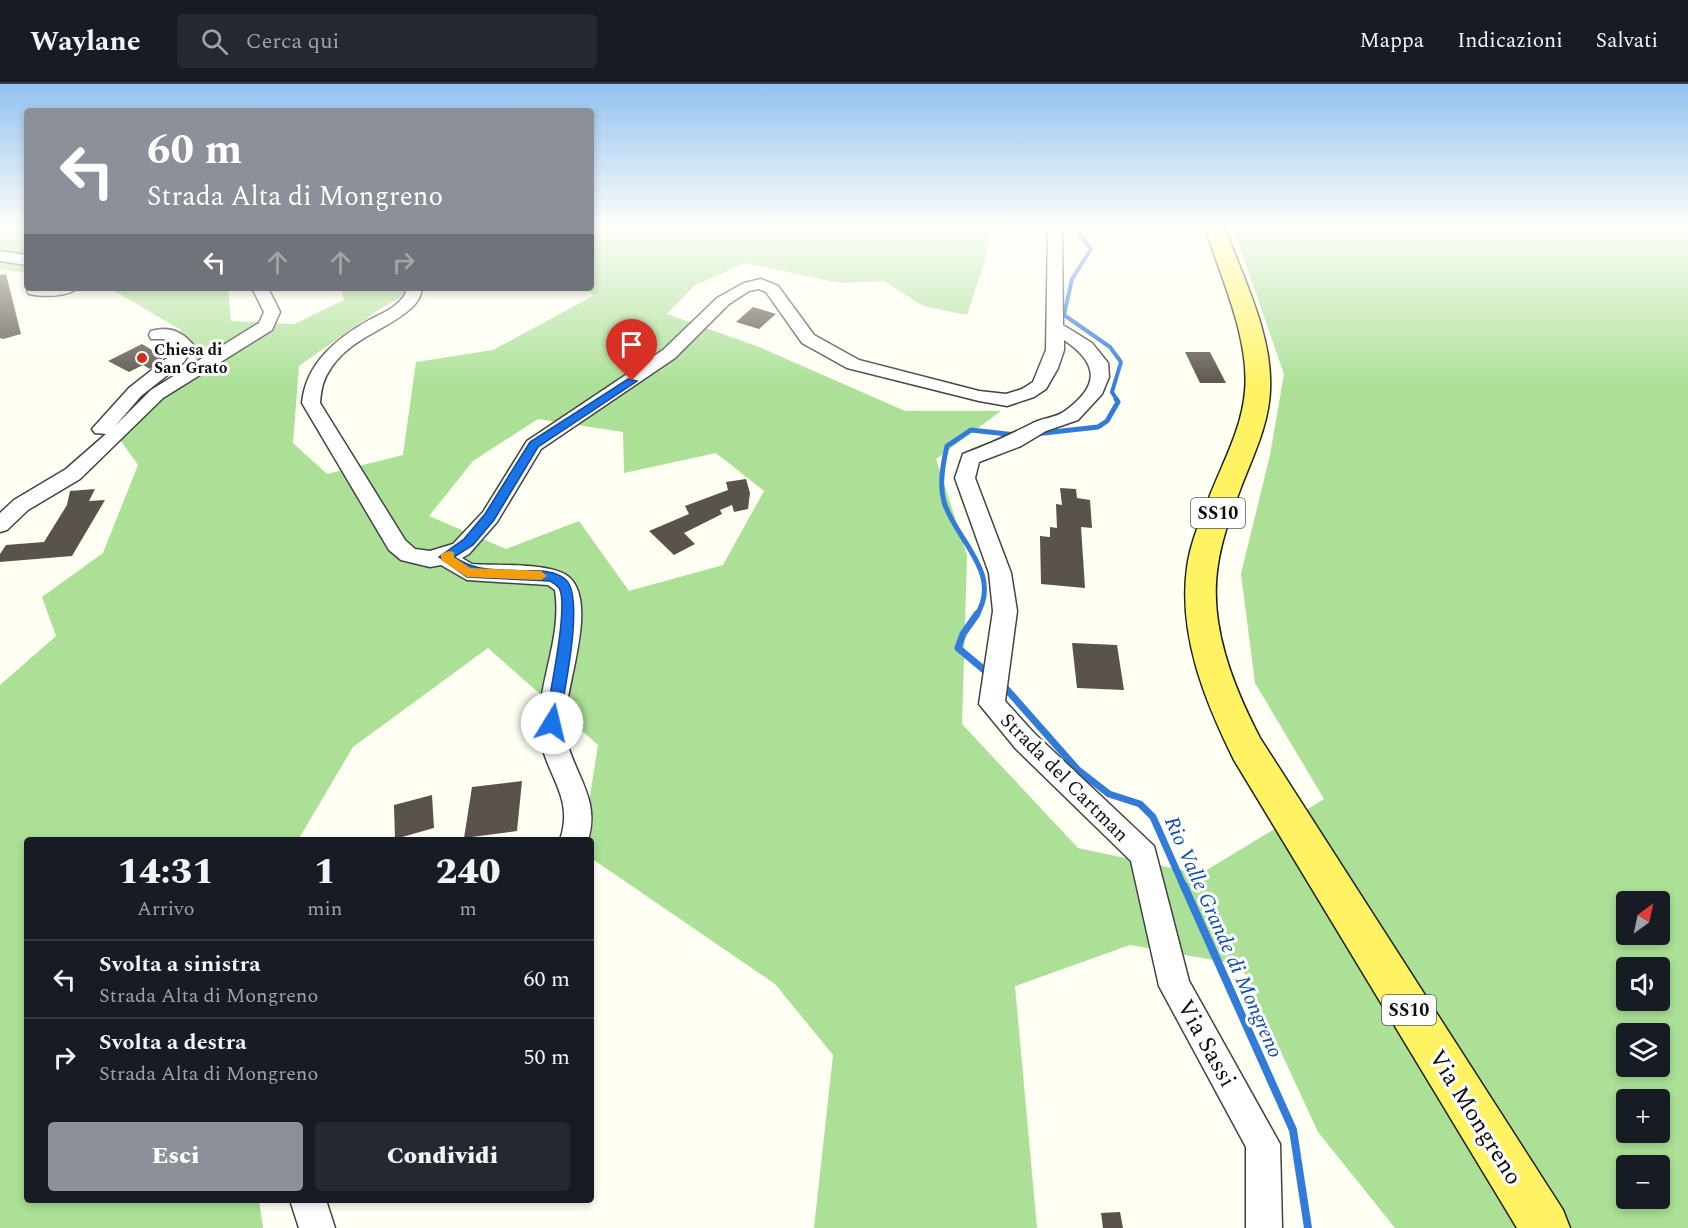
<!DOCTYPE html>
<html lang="it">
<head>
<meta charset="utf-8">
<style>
	body { margin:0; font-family:Spectral,serif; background:#242831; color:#f1f3f6; height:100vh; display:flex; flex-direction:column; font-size:22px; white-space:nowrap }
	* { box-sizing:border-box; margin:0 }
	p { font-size:20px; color:#9ea1a6 }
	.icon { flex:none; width:33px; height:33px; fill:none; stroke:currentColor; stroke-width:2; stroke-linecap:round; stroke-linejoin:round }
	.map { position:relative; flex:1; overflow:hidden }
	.details { position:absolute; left:24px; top:753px; width:570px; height:366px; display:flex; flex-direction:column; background:#171b24; border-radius:6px; box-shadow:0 3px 9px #0003 }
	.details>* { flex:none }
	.banner { position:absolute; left:24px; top:24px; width:570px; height:183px; border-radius:6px; box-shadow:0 3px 9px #0003; background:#8c9099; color:#fff; overflow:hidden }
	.needle { width:39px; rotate:33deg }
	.tools { position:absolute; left:1616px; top:807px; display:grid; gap:12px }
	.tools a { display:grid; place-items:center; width:54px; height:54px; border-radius:6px; background:#171b24; box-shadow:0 3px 9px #0003; font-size:30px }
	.pin { position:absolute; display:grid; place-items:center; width:51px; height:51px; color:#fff; margin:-62px -26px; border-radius:50% 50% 50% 0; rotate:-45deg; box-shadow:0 0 6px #0007 }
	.pin .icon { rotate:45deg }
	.me { position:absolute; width:66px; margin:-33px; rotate:9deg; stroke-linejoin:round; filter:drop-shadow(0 0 4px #0008) }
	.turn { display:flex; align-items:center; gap:21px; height:126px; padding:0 24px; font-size:27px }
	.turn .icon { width:78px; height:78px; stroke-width:2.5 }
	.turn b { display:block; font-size:42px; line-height:51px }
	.lanes { display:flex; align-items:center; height:57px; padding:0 24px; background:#0003; justify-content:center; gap:30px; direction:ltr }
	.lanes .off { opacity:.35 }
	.eta { display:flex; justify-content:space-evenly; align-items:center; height:102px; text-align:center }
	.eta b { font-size:36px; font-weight:800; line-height:42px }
	.button { display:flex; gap:12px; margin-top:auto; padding:12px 24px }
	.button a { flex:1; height:69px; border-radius:6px; background:#8c9099; color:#fff; font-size:24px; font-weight:800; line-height:69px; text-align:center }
	.button a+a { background:#242831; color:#f1f3f6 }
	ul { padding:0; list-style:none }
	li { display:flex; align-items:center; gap:18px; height:78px; padding:0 24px; border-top:2px solid #363941 }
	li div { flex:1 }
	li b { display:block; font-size:22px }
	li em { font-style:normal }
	header { display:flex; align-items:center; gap:36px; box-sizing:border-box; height:84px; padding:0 30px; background:#171b24; border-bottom:2px solid #363941 }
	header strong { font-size:28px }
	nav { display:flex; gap:33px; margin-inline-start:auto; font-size:21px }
	.search { width:420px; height:54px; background:#242831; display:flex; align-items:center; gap:15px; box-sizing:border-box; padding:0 21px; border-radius:6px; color:#9ea1a6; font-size:22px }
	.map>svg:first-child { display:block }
	.forest { fill:#abe096; fill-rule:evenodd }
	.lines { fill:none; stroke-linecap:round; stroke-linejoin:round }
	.stream-far3 { stroke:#337bd9; stroke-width:4 }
	.stream-far2 { stroke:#337bd9; stroke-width:5 }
	.stream-far1 { stroke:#337bd9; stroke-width:7 }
	.stream { stroke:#337bd9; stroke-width:8 }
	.building { fill:#5a534b }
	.minor-casing { stroke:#434343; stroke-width:3 }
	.primary-casing { stroke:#212121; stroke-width:3 }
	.minor { fill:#fff; fill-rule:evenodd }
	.primary { fill:#fff363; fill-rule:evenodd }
	.route { fill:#1a73e8; stroke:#114b97; stroke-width:1.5 }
	.slow { fill:#f59e0b }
	.poi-dot { fill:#cd301b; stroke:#fff; stroke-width:2 }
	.labels { text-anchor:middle; stroke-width:6; stroke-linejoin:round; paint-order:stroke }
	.far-poi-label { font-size:16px; font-weight:bold; fill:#101010; stroke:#fff; text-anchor:start }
	.shield { fill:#fff; stroke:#585858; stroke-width:1.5 }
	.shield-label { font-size:18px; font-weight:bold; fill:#101010 }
	.street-label { font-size:20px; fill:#101010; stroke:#fff }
	.water-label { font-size:21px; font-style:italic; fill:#0d4dae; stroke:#fff }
	.near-street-label { font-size:24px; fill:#101010; stroke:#fff }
</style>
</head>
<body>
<header>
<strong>Waylane</strong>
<div class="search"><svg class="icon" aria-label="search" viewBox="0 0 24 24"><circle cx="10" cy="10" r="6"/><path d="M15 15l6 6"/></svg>Cerca qui</div>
<nav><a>Mappa</a><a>Indicazioni</a><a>Salvati</a></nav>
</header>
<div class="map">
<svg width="1688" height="1144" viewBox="0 0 1688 1144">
	<rect width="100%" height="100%" fill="#fffff3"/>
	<path class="forest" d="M0,144H27V189L0,185Z
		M591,144H990L986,173L967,231L923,222L884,197L840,199L744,179L694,202L667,230L759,263L905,327H1001L936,375L967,471L962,640L1078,764L1200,790L1324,715L1255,599L1241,490L1270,371L1284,290L1233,144H1688V1144H1395L1318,1048L1241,881L1130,861L1015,902L1037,1144H814L833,971L775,900L591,774V756H583L598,661L488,564L353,663L298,756H27V1116H259L263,1144H0V601L56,552L42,513L103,469L138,381L111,343L196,275L181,246L109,204H228L231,237L294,240L344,216L341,204H418L380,225L299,282L293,359L327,390L403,371L416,278L493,266L593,212L587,204H591ZM538,335L623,348L624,389L716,369L764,407L723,481L629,507L579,437L506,465L429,432L473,377ZM1626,818H1659V850H1626ZM1626,884H1659V916H1626ZM1626,950H1659V982H1626ZM1626,1016H1659V1048H1626ZM1626,1082H1659V1114H1626Z"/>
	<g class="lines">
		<path class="stream-far3" d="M1079,144L1080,151L1091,165L1072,195L1064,231L1110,263L1121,278L1112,308L1117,316"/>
		<path class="stream-far2" d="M1035,350L1098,343L1107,337L1118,318L1116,315
			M976,532C1004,490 955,455 944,418C939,400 943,380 947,362L971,346L1016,351"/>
		<path class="stream-far1" d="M977,530L963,550L958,564L989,590
			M1002,600L1078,686L1109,710L1140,720L1153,733L1184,803"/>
		<path class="stream" d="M1184,802L1293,1046L1308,1144"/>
	</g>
	<path class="building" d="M6,190L21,250L3,255L0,254V191Z
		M753,223L776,230L759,245L736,238Z
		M142,260L152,266L159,263L170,268L150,285L143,281L129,288L108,277Z
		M1185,268H1210L1226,299H1200Z
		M746,395L750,409L748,425L734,428L732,421L720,426L722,430L684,449L695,460L674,471L649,447L689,430L685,422L728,406L726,398Z
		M1060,404L1076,405L1077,414L1090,416L1092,444L1081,443L1085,504L1041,500L1040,452L1050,453V443L1057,444L1056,420L1062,421Z
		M95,405L89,417L105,416L72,472L0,478V470L6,461L44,458L67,421L70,407Z
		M1072,559L1117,561L1124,606L1077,604Z
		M522,697L517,747L464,754L472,703Z
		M432,711L434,744L395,755L394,721Z
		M1120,1128L1123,1144H1103L1101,1129Z"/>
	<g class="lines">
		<defs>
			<path id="minor" d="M1048,144H1062L1063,241L1092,259L1108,279L1109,293L1102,310L1078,336L1046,347L1021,362L979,378L975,394L1011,489L1017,527L1005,617L1034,649L1154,762L1189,897L1280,1060L1282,1144H1246V1063L1159,902L1131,777L1016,665L979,620L993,527L989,489L955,394L963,370C989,360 1007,352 1031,340C1041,334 1056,334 1065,327C1101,301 1098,279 1064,256V266L1058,284L1046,305L1034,313L1007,322L979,317L847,284L802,259L766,208L759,205L749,207L729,220L675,274L541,365L497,438L469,470L462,474L472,480C495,482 554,478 570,494C598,521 565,603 565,638C564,682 603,709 588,756H560C575,712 545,692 540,651C535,602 563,556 555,506L548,501L467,496L441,481L430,483L401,476L389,466L302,319C306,279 336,255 369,236C383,229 398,223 406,209L405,204H421C425,225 376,246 361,256C350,263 338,273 331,284C323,295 321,306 320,319L405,456L415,465L430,467L453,460L483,428L527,357L663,266L717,214L744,199L761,195L778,202L814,251L859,276L979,307L1006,310L1022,305L1033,298L1046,266Z
				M0,167L27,171V181L0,177Z
				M29,204H77C69,213 41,213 29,210L27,207Z
				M252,204H268L280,228L272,246L163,314L80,395L28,426L7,446L0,448V429L14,416L66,385L106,350L95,349L92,345L129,304L171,271L176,262L164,255H151L149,251L151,247C168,242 183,247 194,262L184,278L141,312L115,342L151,306L259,239L264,228Z
				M290,1116H326L335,1144H299Z"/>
			<path id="primary" d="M1205,144H1225C1243,194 1273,251 1270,306C1269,341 1252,374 1240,406C1231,430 1222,454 1218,480C1208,540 1233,602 1260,654L1563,1126L1570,1144H1517L1234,676C1205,617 1178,551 1187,484C1190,460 1200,437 1209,414C1222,380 1242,345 1245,307C1250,256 1221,193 1205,144Z"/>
		</defs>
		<use href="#minor" class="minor-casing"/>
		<use href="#primary" class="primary-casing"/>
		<use href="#minor" class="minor"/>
		<use href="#primary" class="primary"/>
	</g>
	<linearGradient id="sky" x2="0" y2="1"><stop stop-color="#92c1f0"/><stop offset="0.47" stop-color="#fffffa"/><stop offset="1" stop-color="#fffffa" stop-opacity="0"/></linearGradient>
	<rect width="1688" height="304" fill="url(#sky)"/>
	<path class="route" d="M628,295L637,297L538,363L494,436L473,461L454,473C477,488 493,485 520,487C535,487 553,485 565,495C586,511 563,613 559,639L552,645L545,639C549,613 568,527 560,506C558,501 554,500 550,497L467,493L439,473L464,455L485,430L530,358Z"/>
	<path class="slow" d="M449,467L454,468V473L470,484L541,487L547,492L541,496L467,493L441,476V470Z"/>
	<circle class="poi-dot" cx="142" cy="274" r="6"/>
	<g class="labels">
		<g class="far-poi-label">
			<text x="154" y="271">Chiesa di<tspan x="154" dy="18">San Grato</tspan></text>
		</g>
		<g class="shield">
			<rect x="1191" y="414" width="54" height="30" rx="4.5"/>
			<rect x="1382" y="911" width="54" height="30" rx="4.5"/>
		</g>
		<g class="shield-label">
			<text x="1218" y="435">SS10</text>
			<text x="1409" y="932">SS10</text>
		</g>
		<g class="street-label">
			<text transform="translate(1065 693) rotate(45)" y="7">Strada del Cartman</text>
		</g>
		<g class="water-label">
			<text transform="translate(1224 853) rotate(66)" y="7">Rio Valle Grande di Mongreno</text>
		</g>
		<g class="near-street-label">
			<text transform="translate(1207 959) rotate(61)" y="8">Via Sassi</text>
			<text transform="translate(1476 1033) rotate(58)" y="8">Via Mongreno</text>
		</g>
	</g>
</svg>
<div class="tools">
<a><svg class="needle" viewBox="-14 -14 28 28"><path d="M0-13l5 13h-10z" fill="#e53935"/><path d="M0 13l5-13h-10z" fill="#9ea1a6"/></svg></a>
<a><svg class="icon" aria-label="sound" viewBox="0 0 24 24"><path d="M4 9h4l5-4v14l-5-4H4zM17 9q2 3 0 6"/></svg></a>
<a><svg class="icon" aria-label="layers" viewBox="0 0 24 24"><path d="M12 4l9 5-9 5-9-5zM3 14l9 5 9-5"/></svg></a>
<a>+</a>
<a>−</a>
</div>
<div class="pin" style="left:632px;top:297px;background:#d93025"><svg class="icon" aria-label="arrive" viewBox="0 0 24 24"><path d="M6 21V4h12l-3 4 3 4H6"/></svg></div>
<svg class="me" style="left:552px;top:639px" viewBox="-20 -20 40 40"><circle r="19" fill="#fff"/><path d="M0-13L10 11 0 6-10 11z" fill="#1a73e8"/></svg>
<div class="banner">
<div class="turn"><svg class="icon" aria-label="left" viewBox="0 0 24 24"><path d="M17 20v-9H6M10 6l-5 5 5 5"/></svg><div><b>60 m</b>Strada Alta di Mongreno</div></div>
<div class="lanes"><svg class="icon" aria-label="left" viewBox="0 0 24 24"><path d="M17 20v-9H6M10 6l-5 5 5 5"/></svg><svg class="icon off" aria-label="ahead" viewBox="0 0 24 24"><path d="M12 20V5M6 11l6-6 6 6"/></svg><svg class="icon off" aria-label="ahead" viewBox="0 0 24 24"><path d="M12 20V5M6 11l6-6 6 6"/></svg><svg class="icon off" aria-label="right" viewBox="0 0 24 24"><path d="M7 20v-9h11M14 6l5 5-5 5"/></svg></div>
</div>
<section class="details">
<div class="eta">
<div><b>14:31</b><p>Arrivo</p></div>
<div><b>1</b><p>min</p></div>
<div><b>240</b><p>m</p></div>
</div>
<ul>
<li><svg class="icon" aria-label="left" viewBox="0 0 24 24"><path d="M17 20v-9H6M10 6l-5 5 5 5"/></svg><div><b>Svolta a sinistra</b><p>Strada Alta di Mongreno</p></div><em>60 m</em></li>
<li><svg class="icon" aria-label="right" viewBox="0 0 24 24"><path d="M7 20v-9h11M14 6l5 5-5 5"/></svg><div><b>Svolta a destra</b><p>Strada Alta di Mongreno</p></div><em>50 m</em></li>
</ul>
<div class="button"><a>Esci</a><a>Condividi</a></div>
</section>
</div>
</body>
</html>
